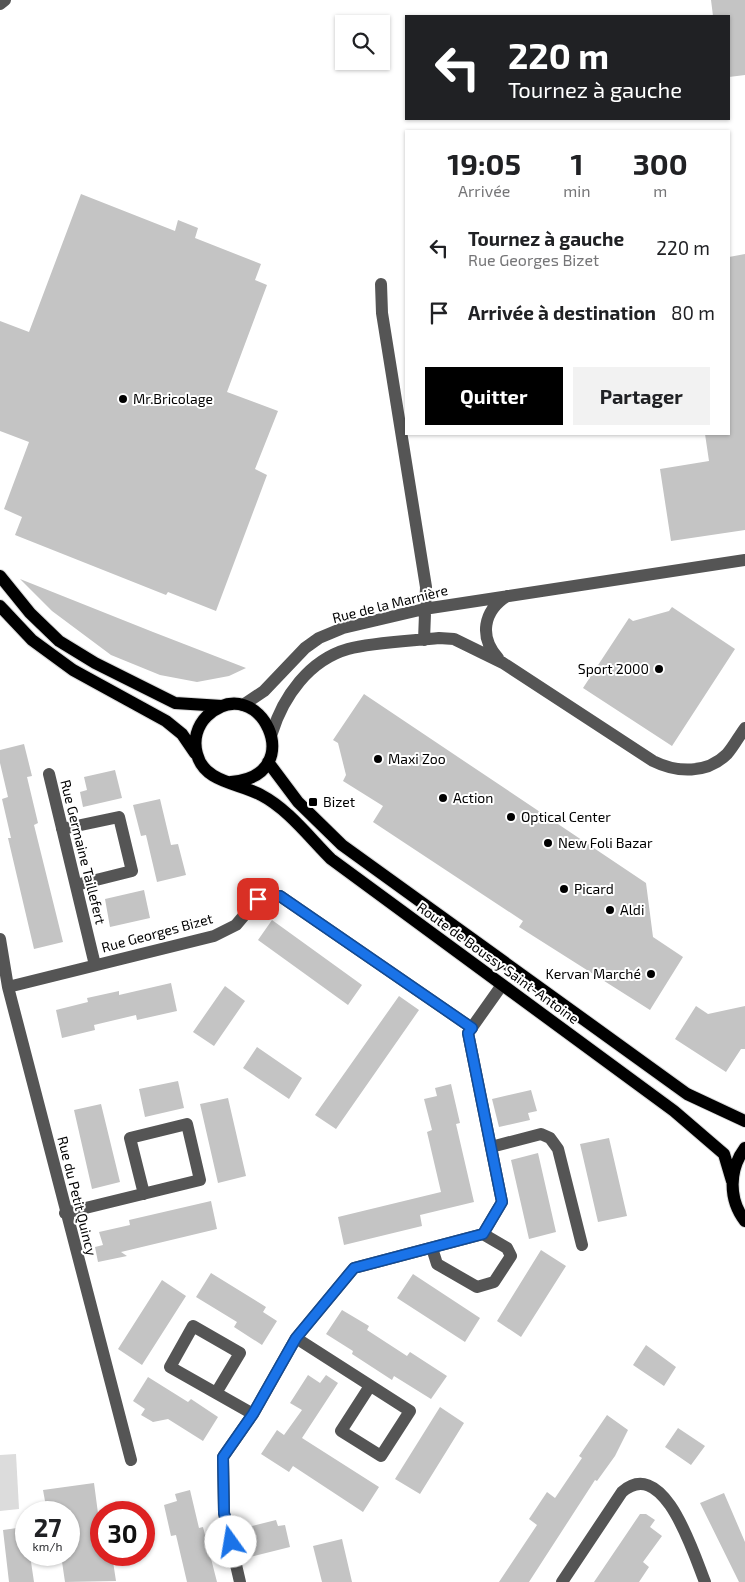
<!DOCTYPE html>
<html lang="fr">
<head>
<meta charset="utf-8">
<style>
	body { margin:0; font-family:"Exo 2",sans-serif; background:#f2f2f2; color:#202124; height:100vh; display:flex; flex-direction:column; font-size:19px; white-space:nowrap }
	* { box-sizing:border-box; margin:0 }
	p { font-size:16px; color:#757577 }
	.icon { flex:none; width:28px; height:28px; fill:none; stroke:currentColor; stroke-width:2; stroke-linecap:round; stroke-linejoin:round }
	.map { position:relative; flex:1; overflow:hidden }
	.panel { position:absolute; left:405px; top:130px; width:325px; height:305px; display:flex; flex-direction:column; background:#fff; border-radius:0px; box-shadow:0 1px 4px #0004 }
	.panel>* { flex:none }
	.banner { position:absolute; left:405px; top:15px; width:325px; height:105px; border-radius:0px; box-shadow:0 1px 4px #0004; background:#202124; color:#fff; overflow:hidden }
	.controls { position:absolute; left:335px; top:15px; display:grid; gap:10px }
	.controls a { display:grid; place-items:center; width:55px; height:55px; border-radius:0px; background:#fff; box-shadow:0 1px 4px #0004; font-size:25px }
	.speed { position:absolute; left:15px; top:1501px; display:flex; gap:10px; font-size:25px; font-weight:700; text-align:center }
	.speed>* { display:grid; place-content:center; width:65px; height:65px; border-radius:50%; background:#fff; box-shadow:0 1px 4px #0004; line-height:1 }
	.speed small { font-size:12px; font-weight:400 }
	.speed .limit { border:8px solid #d22; background:#fff; color:#111 }
	.pin { position:absolute; display:grid; place-items:center; width:42px; height:42px; color:#fff; margin:-21px; border-radius:10px; box-shadow:0 2px 8px #0006 }
	.me { position:absolute; width:55px; margin:-28px; rotate:347deg; stroke-linejoin:round; filter:drop-shadow(0 0 4px #0008) }
	.turn { display:flex; align-items:center; gap:18px; height:105px; padding:0 20px; font-size:22px }
	.turn .icon { width:65px; height:65px; stroke-width:2.5 }
	.turn b { display:block; font-size:35px; line-height:42px }
	.eta { display:flex; justify-content:space-evenly; align-items:center; height:85px; text-align:center }
	.eta b { font-size:30px; font-weight:700; line-height:35px }
	.button { display:flex; gap:10px; margin-top:auto; padding:10px 20px }
	.button a { flex:1; height:58px; border-radius:0px; background:#000; color:#fff; font-size:20px; font-weight:700; line-height:58px; text-align:center }
	.button a+a { background:#f2f2f2; color:#202124 }
	ul { padding:0; list-style:none }
	li { display:flex; align-items:center; gap:15px; height:65px; padding:0 20px }
	li div { flex:1 }
	li b { display:block; font-size:19px }
	li em { font-style:normal }
	.map>svg:first-child { display:block }
	.green { fill:#dcdcdc }
	.building { fill:#c4c4c4 }
	.lines { fill:none; stroke-linecap:round; stroke-linejoin:round }
	.major-casing { stroke:#dbdbdb; stroke-width:14 }
	.minor { stroke:#555; stroke-width:12 }
	.major { stroke:#000; stroke-width:12 }
	.route-casing { stroke:#114b97; stroke-width:12 }
	.route { stroke:#1a73e8; stroke-width:9 }
	.poi-dot { fill:#000; stroke:#fff; stroke-width:2 }
	.labels { text-anchor:middle; stroke-width:4; stroke-linejoin:round; paint-order:stroke }
	.poi-label { font-size:14px; fill:#000; stroke:#fff; text-anchor:start }
	.street-label { font-size:14px; fill:#000; stroke:#fff }
</style>
</head>
<body>
<div class="map">
<svg width="745" height="1582" viewBox="0 0 745 1582">
	<rect width="100%" height="100%" fill="#fff"/>
	<path class="green" d="M16,1454L19,1509L0,1511V1455Z"/>
	<path class="building" d="M711,0H745V75L729,77V16H713Z
		M81,194L175,231L178,220L198,228L195,238L261,264L255,280L267,285L227,392L278,411L255,469L267,475L216,611L168,592L166,595L15,535L22,517L4,509L29,442L0,431V321L29,332Z
		M745,254V530L671,541L660,469L709,461L705,434H729V257Z
		M20,579L153,632L246,668L229,676L197,682L160,675L111,655L52,611Z
		M672,607L735,649L672,746L583,688L629,618L633,621L669,611Z
		M364,694L646,883L653,937L683,957L650,1010L519,927L523,921L373,822L383,806L343,781L346,775L338,743L333,740Z
		M24,744L32,776L27,777L38,823L34,825L63,942L34,949L8,838H11L2,799L8,797L0,763V750Z
		M115,770L122,798L83,807L80,792L87,790L84,777Z
		M160,799L171,845L178,844L186,875L157,882L146,835L141,836L133,805Z
		M144,890L150,918L110,927L105,899Z
		M272,920L362,985L348,1005L258,940Z
		M171,983L177,1011L137,1020L136,1015L94,1025L95,1030L62,1038L56,1010L88,1002L87,998L119,991V995Z
		M225,986L245,1001L214,1046L193,1032Z
		M399,996L419,1010L336,1129L315,1115Z
		M696,1006L708,1014L745,1006V1049H741L726,1072L675,1039Z
		M257,1047L302,1078L289,1099L243,1068Z
		M178,1081L184,1108L145,1117L139,1089Z
		M451,1084L460,1123L456,1124L474,1202L420,1215L422,1226L344,1245L338,1217L441,1192L427,1132L432,1130L424,1099L437,1096L435,1088Z
		M531,1090L537,1111L528,1113L530,1120L499,1127L492,1099Z
		M228,1098L246,1176L218,1183L200,1104Z
		M101,1104L120,1182L92,1189L74,1110Z
		M609,1138L627,1216L598,1222L580,1144Z
		M538,1153L556,1232L529,1239L511,1160Z
		M211,1201L217,1229L121,1252L127,1256L98,1262L95,1247L103,1245L99,1232L130,1225L129,1220Z
		M541,1250L566,1266L521,1337L497,1321Z
		M211,1273L266,1307L263,1312L277,1321L262,1345L234,1327L237,1322L196,1297Z
		M413,1274L480,1318L465,1342L397,1298Z
		M162,1280L186,1296L142,1365L118,1349Z
		M342,1310L369,1326L367,1330L407,1356L410,1352L447,1376L431,1399L394,1376L392,1380L352,1354L353,1351L326,1334Z
		M646,1345L676,1367L664,1386L633,1365Z
		M308,1375L320,1383L326,1375L338,1383L302,1438L379,1487L363,1512L293,1466L289,1472L261,1454L277,1430L284,1435L302,1410L290,1403Z
		M148,1377L188,1402L191,1399L218,1417L203,1441L168,1419L153,1422L141,1415L145,1409L133,1401Z
		M440,1407L464,1423L420,1494L395,1479Z
		M607,1415L628,1430L615,1456L597,1481L595,1480L529,1582H499L537,1525L529,1519L547,1492L555,1498L582,1458L579,1456Z
		M678,1428L705,1446L691,1465L665,1447Z
		M94,1483L101,1536V1555H112L116,1581L65,1582L61,1555H69V1512H47L43,1490Z
		M190,1490L199,1528L203,1527L217,1582H187L176,1535L171,1536L164,1505L177,1501L175,1494Z
		M724,1493L745,1542V1582H739L700,1503Z
		M640,1514H646L655,1520L650,1527L662,1536L643,1562L649,1567L639,1582H594Z
		M276,1520L278,1526L285,1525L290,1547L250,1557L244,1528Z
		M24,1527L26,1555H30L34,1582H9L3,1530Z
		M342,1539L352,1582H322L313,1546Z"/>
	<g class="lines">
		<defs>
			<path id="major" d="M0,576L30,613L59,641L95,663L175,703L222,706
				M0,606L32,640L73,670L166,721L182,734L195,753
				M268,762L298,802L342,845L687,1094L745,1121
				M231,782C311,776 259,668 207,716C197,726 193,740 197,754C204,783 240,783 261,795C288,809 309,837 331,859L674,1111L724,1154L732,1181
				M745,1148C729,1169 728,1199 745,1221"/>
		</defs>
		<use href="#major" class="major-casing"/>
		<path class="minor" d="M0,4L5,0
			M381,284L382,313L426,587L424,640
			M498,658C479,637 483,611 507,596
			M243,705L264,691L305,648L319,638L343,628L424,609L745,560
			M272,733C283,697 309,660 348,649C374,642 411,641 439,638L454,639L503,663L653,761C677,773 707,774 727,754C734,746 739,736 745,728
			M49,774L95,965
			M62,829L119,817L132,871L76,885
			M0,939L8,987L131,1460
			M8,987L214,936L236,925L258,899L280,896L472,1028
			M491,1147L541,1134L550,1138L558,1149L582,1245
			M65,1213L200,1180L187,1124L130,1138L144,1194
			M432,1248L437,1264L477,1287L494,1282L511,1256L507,1248L483,1234
			M296,1338L410,1411L381,1456L341,1431L370,1386
			M216,1393L240,1353L193,1326L170,1367L253,1414
			M240,1582L224,1513L223,1457L253,1414L296,1338L354,1268L483,1234L502,1202L468,1033L502,985
			M562,1582L622,1492C664,1455 694,1555 705,1582"/>
		<use href="#major" class="major"/>
	</g>
	<g class="lines">
		<defs>
			<path id="route" d="M231,1542L224,1513L223,1457L253,1414L296,1338L354,1268L483,1234L502,1202L468,1033L472,1028L280,896L258,899"/>
		</defs>
		<use href="#route" class="route-casing"/>
		<use href="#route" class="route"/>
	</g>
	<g class="poi-dot">
		<circle cx="123" cy="399" r="5"/>
		<circle cx="659" cy="669" r="5"/>
		<circle cx="378" cy="759" r="5"/>
		<circle cx="443" cy="798" r="5"/>
		<rect x="308" y="797" width="10" height="10" rx="2.5"/>
		<circle cx="511" cy="817" r="5"/>
		<circle cx="548" cy="843" r="5"/>
		<circle cx="564" cy="889" r="5"/>
		<circle cx="610" cy="910" r="5"/>
		<circle cx="651" cy="974" r="5"/>
	</g>
	<g class="labels">
		<g class="poi-label">
			<text x="133" y="404">Mr.Bricolage</text>
			<text x="649" y="674" text-anchor="end">Sport 2000</text>
			<text x="388" y="764">Maxi Zoo</text>
			<text x="453" y="803">Action</text>
			<text x="323" y="807">Bizet</text>
			<text x="521" y="822">Optical Center</text>
			<text x="558" y="848">New Foli Bazar</text>
			<text x="574" y="894">Picard</text>
			<text x="620" y="915">Aldi</text>
			<text x="641" y="979" text-anchor="end">Kervan Marché</text>
		</g>
		<g class="street-label">
			<text transform="translate(390 604) rotate(-14)" y="5">Rue de la Marnière</text>
			<text transform="translate(83 852) rotate(76)" y="5">Rue Germaine Taillefert</text>
			<text transform="translate(157 933) rotate(-15)" y="5">Rue Georges Bizet</text>
			<text transform="translate(498 963) rotate(36)" y="5">Route de Boussy Saint-Antoine</text>
			<text transform="translate(77 1196) rotate(76)" y="5">Rue du Petit Quincy</text>
		</g>
	</g>
</svg>
<div class="controls">
<a><svg class="icon" aria-label="search" viewBox="0 0 24 24"><circle cx="10" cy="10" r="6"/><path d="M15 15l6 6"/></svg></a>
</div>
<div class="speed"><div>27<small>km/h</small></div><div class="limit">30</div></div>
<div class="pin" style="left:258px;top:899px;background:#d93025"><svg class="icon" aria-label="arrive" viewBox="0 0 24 24"><path d="M6 21V4h12l-3 4 3 4H6"/></svg></div>
<svg class="me" style="left:231px;top:1542px" viewBox="-20 -20 40 40"><circle r="19" fill="#fff"/><path d="M0-13L10 11 0 6-10 11z" fill="#1a73e8"/></svg>
<div class="banner">
<div class="turn"><svg class="icon" aria-label="left" viewBox="0 0 24 24"><path d="M17 20v-9H6M10 6l-5 5 5 5"/></svg><div><b>220 m</b>Tournez à gauche</div></div>
</div>
<section class="panel">
<div class="eta">
<div><b>19:05</b><p>Arrivée</p></div>
<div><b>1</b><p>min</p></div>
<div><b>300</b><p>m</p></div>
</div>
<ul>
<li><svg class="icon" aria-label="left" viewBox="0 0 24 24"><path d="M17 20v-9H6M10 6l-5 5 5 5"/></svg><div><b>Tournez à gauche</b><p>Rue Georges Bizet</p></div><em>220 m</em></li>
<li><svg class="icon" aria-label="arrive" viewBox="0 0 24 24"><path d="M6 21V4h12l-3 4 3 4H6"/></svg><div><b>Arrivée à destination</b></div><em>80 m</em></li>
</ul>
<div class="button"><a>Quitter</a><a>Partager</a></div>
</section>
</div>
</body>
</html>
